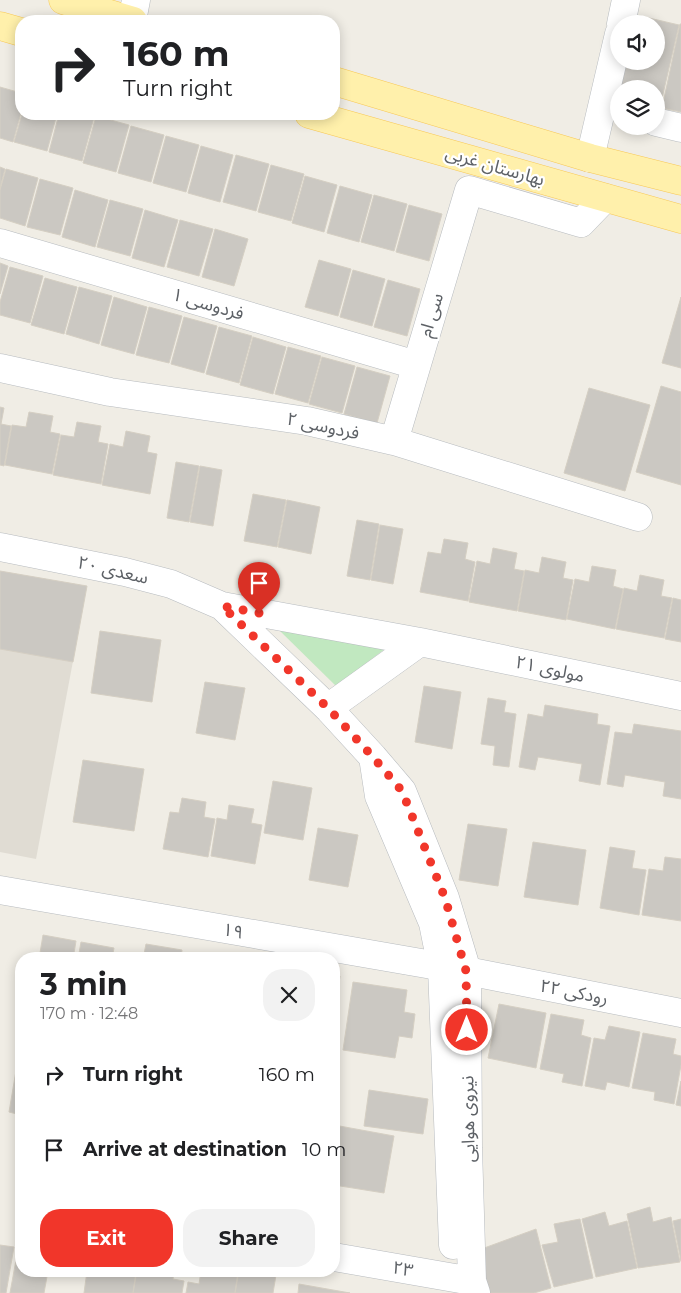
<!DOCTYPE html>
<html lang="en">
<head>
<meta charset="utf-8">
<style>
	body { margin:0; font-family:Montserrat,"Noto Sans Arabic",sans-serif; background:#f2f2f2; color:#202124; height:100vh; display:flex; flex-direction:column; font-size:19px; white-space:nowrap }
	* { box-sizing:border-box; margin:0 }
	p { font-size:16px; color:#757577 }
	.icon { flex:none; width:28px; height:28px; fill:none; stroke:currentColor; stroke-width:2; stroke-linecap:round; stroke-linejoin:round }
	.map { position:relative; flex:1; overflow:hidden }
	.sheet { position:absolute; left:15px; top:952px; width:325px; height:325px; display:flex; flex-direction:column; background:#fff; border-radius:20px; box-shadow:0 2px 12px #0003 }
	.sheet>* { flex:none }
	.top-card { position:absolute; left:15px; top:15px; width:325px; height:105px; border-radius:20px; box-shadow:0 2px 12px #0003; background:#fff; color:#202124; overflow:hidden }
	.buttons { position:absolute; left:610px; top:15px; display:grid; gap:10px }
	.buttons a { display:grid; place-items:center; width:55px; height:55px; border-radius:50%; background:#fff; box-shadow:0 2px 12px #0003; font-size:25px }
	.pin { position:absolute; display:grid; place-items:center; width:42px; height:42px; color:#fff; margin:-51px -21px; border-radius:50% 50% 50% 0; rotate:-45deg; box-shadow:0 0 5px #0007 }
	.pin .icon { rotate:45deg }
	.me { position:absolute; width:55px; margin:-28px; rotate:0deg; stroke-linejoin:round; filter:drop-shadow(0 0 4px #0008) }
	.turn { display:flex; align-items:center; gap:18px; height:105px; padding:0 25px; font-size:22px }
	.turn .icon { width:65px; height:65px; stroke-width:2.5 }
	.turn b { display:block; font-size:35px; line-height:42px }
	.round { display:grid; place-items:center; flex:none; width:52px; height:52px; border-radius:20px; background:#f2f2f2 }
	.summary { display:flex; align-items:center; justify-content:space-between; height:85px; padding:0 25px }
	h1 { font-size:30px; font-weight:700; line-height:38px }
	.button { display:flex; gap:10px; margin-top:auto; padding:10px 25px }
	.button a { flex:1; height:58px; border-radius:20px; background:#f1362a; color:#fff; font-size:20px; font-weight:700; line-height:58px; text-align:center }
	.button a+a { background:#f2f2f2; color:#202124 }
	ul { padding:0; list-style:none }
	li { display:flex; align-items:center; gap:15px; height:75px; padding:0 25px }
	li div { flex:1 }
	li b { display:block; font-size:19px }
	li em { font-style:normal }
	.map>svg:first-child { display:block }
	.education { fill:#e0dcd3 }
	.green { fill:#c1e8c0 }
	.building { fill:#cbc8c2; stroke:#d5cfc3 }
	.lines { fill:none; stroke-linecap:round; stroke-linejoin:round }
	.minor-casing { stroke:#b7bbbf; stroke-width:29 }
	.major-casing { stroke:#f8c856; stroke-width:29 }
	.minor { stroke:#fff; stroke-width:28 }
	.major { stroke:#fff0ab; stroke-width:28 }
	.route { stroke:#f1362a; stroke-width:9; stroke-dasharray:0 16.2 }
	.labels { text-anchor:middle; stroke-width:4.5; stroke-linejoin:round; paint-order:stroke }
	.street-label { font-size:18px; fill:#5d6166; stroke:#fff }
</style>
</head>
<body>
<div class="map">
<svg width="681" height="1293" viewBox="0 0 681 1293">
	<rect width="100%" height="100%" fill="#f0ede5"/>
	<path class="education" d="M0,571L87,586L36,859L0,852Z"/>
	<path class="green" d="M279,630L385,649L336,686Z"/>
	<path class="building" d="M632,14L679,25L660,107L656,106V89H619V98L614,97L622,61H656V24H630Z
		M680,24H681V112L662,108Z
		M0,87L21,93V113L13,142L0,138Z
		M22,114H57L47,151L14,142Z
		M59,114H95L82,161L49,152Z
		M96,116L129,125L116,172L83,163Z
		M131,126L164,135L151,182L118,173Z
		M166,136L199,145L186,192L153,183Z
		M201,146L233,155L220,202L188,193Z
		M236,155L269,164L256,211L223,202Z
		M271,165L304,174L291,221L258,212Z
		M0,167L5,169L0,188Z
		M6,169L38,178L25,226L0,218V190Z
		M305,176L337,185L324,232L292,223Z
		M40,179L73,188L60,235L27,227Z
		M340,186L372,195L359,242L327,233Z
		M75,190L108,200L95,247L62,237Z
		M374,195L407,204L394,251L361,242Z
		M110,200L143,209L130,256L97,247Z
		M409,205L442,214L429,261L396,252Z
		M145,210L178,220L164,267L132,258Z
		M180,220L213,229L199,276L167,267Z
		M215,229L248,239L234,286L202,277Z
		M319,260L351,269L338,316L305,307Z
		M0,263L8,266L0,294Z
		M10,267L43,276L30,323L0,315V302Z
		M353,270L385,279L372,326L340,317Z
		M45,278L77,287L64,334L31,325Z
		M388,280L420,289L407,336L374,327Z
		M79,287L112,296L99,344L66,334Z
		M114,297L147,307L134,354L101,345Z
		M681,297V368L662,363Z
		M149,307L182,316L169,363L136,355Z
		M184,317L217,326L204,373L171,364Z
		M219,327L252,336L239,383L206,374Z
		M253,337L286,347L273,394L240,385Z
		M288,347L321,356L308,403L275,394Z
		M322,357L355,366L342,413L309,404Z
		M357,367L390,376L377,423L344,414Z
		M661,386L681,392V485L636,472Z
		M589,388L650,405L625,491L564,473Z
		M0,407L4,408L1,424L11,426L4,466L0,465Z
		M29,412L53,416L50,432L60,434L52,474L5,465L12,425L26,427Z
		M77,422L101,426L98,442L108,444L101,484L53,475L61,435L74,437Z
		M126,431L150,436L147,452L157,454L150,494L102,485L110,444L123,447Z
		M176,462L199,466L189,522L167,518Z
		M200,466L222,470L213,526L190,522Z
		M253,494L286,500L277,547L244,541Z
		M287,500L320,507L311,554L278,547Z
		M357,520L379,524L370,580L347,576Z
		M380,525L403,529L393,584L371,580Z
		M444,539L468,543L465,559L475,562L468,601L420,592L428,552L441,554Z
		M493,548L517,553L514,569L524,571L517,611L469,602L477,561L490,564Z
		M542,557L566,562L563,578L573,580L566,620L518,611L525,570L539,573Z
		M592,566L616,570L613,586L623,589L615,629L567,619L575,579L589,582Z
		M0,571L87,586L73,662L0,649Z
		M640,575L664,580L661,596L672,598L664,638L616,629L624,588L637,591Z
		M673,598L681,600V642L665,639Z
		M100,631L161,640L152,702L91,693Z
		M205,682L245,688L235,740L196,733Z
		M424,686L461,692L452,749L415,742Z
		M488,698L506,701L504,712L516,714L509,767L493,765L495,746L481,744Z
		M545,705L598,714L597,724L610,726L600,785L579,781L582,764L538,757L535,770L519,767L528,714L543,717Z
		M634,724L681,731V799L663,796L665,782L625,775L623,787L607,784L615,732L632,734Z
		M83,760L144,769L134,831L73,822Z
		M273,781L312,788L303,840L264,833Z
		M182,798L206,802L204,817L215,819L208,857L163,849L170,812L179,813Z
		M229,805L254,809L251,823L262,825L255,864L211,856L217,818L227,820Z
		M468,824L507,829L498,886L459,880Z
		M318,828L358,835L348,887L309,880Z
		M533,842L586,850L578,905L524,897Z
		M610,847L635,851L632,868L646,870L639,915L600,908Z
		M665,857L681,859V921L642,915L649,869L663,871Z
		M43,935L76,941L73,959H39Z
		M81,942L114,948L112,959H78Z
		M146,944L182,950L181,959H143Z
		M204,953L240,959H204Z
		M334,975L340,976L334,1018Z
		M353,982L407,990L404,1012L415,1014L412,1038L399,1036L395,1058L343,1050Z
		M499,1004L546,1013L536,1068L488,1058Z
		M551,1014L584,1020L581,1035L591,1038L582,1086L562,1082L564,1074L540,1069Z
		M609,1026L640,1032L629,1087L607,1082L605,1090L585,1086L594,1038L605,1040Z
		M643,1033L676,1039L673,1054L681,1056V1065L674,1104L654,1100L655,1092L632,1088Z
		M18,1059H21V1115L9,1112Z
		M681,1081V1106L676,1105Z
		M369,1090L428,1099L423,1134L364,1126Z
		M334,1125L394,1136L384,1193L334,1185Z
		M650,1207L653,1222L671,1217L680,1262L638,1268L627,1214Z
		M605,1212L609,1226L627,1221L637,1268L596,1277L582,1219Z
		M580,1219L593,1278L554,1287L542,1245L558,1242L554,1224Z
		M681,1219V1261L673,1221Z
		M536,1229L551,1288L534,1293H490L476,1251Z
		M0,1245L14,1247L6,1293H0Z
		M18,1249L21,1250V1271H48L44,1293H10Z
		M87,1271H136L133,1293H84Z
		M137,1271H174L173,1279L184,1281L182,1293H133Z
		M201,1271H238L235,1293H186L188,1282L199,1284Z
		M239,1271L276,1275L273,1293H235Z
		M299,1284L350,1293H298Z"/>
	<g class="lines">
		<defs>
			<path id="minor" d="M132,21L136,0
				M621,24L626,0
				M656,122L681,128
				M590,158L619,34
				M0,243L416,365
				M0,368L110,392L307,421L394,441L638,517
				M394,441L469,190L581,223L605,198
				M0,547L125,572L171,584L222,606L420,642L681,696
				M222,606L328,708L373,757L402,791L445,898L467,971L468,1148L472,1281L476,1293
				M328,708L420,642
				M373,757L379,796L433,923L442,968L453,1245
				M0,890L467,971L681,1013
				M334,1257L472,1281"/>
			<path id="major" d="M63,0L133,21
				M0,26L21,32
				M334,81L590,158L681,181
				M309,114L681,219"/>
		</defs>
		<use href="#minor" class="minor-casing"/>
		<use href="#major" class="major-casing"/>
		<use href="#minor" class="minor"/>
		<use href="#major" class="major"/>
	</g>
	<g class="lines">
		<path class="route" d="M259,613L222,606L328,708L373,757L402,791L445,898L466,971L467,1030"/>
	</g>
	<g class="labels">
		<g class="street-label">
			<text transform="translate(495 166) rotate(16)" y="6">بهارستان غربی</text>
			<text transform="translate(208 304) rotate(16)" y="6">فردوسی ۱</text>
			<text transform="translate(431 315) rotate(-73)" y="6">سی ام</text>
			<text transform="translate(323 426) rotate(12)" y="6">فردوسی ۲</text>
			<text transform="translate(113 570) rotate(13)" y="6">سعدی ۲۰</text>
			<text transform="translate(550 669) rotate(12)" y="6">مولوی ۲۱</text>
			<text transform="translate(233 931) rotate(10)" y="6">۱۹</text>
			<text transform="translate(574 992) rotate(11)" y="6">رودکی ۲۲</text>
			<text transform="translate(468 1119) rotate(-91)" y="6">نیروی هوایی</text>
			<text transform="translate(403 1269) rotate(10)" y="6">۲۳</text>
		</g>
	</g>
</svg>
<div class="buttons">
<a><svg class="icon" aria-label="sound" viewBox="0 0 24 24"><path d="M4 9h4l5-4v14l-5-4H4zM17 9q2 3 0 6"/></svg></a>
<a><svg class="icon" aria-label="layers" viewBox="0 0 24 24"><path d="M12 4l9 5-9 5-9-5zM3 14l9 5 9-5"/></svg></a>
</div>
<div class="pin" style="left:259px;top:613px;background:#d93025"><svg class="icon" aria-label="arrive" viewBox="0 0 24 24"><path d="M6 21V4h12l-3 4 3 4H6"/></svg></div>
<svg class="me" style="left:467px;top:1030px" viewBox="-20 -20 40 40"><circle r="17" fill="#f1362a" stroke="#fff" stroke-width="3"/><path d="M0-11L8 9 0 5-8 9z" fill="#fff"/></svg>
<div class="top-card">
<div class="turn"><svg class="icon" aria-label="right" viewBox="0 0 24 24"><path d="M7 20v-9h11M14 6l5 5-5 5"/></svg><div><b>160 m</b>Turn right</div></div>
</div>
<section class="sheet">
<div class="summary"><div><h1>3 min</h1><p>170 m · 12:48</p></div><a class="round"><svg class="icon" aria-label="close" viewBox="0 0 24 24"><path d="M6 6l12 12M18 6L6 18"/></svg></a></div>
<ul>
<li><svg class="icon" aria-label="right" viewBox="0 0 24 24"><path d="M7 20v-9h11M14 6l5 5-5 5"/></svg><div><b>Turn right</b></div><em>160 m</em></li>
<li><svg class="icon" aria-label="arrive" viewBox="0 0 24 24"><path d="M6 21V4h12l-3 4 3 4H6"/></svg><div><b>Arrive at destination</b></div><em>10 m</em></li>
</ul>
<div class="button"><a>Exit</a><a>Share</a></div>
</section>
</div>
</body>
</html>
